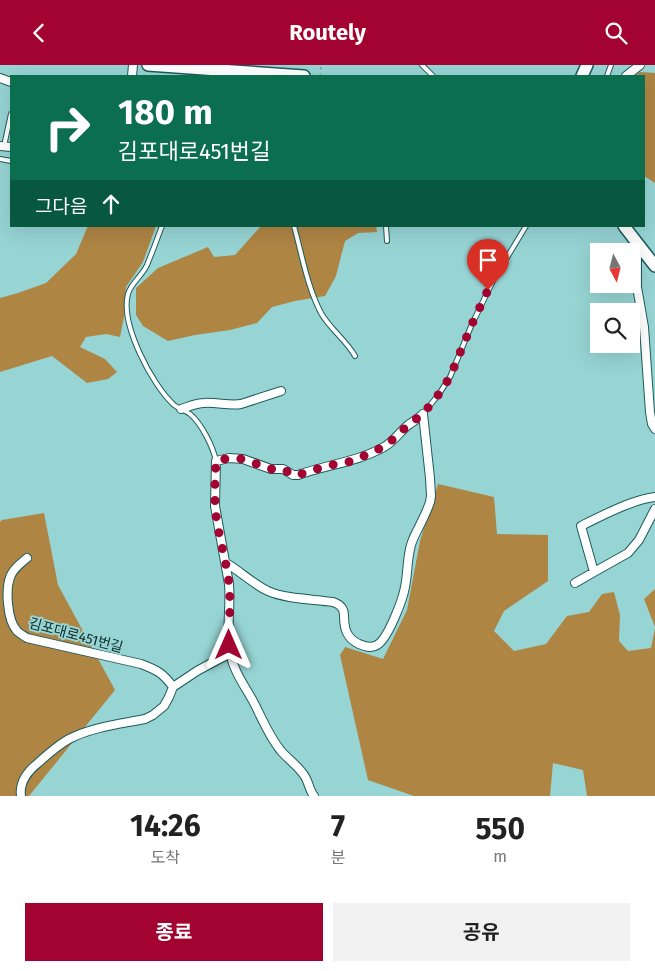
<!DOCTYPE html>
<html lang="ko">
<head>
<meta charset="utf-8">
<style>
	body { margin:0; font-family:"Fira Sans","Noto Sans KR",sans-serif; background:#f2f2f2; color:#222; height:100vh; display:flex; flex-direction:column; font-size:19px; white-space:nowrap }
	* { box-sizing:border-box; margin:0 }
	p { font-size:16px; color:#767676 }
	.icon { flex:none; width:28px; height:28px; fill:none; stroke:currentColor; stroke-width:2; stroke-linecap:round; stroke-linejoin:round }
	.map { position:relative; height:731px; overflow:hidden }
	.panel { display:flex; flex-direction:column; background:#fff; flex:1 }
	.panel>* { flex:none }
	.banner { position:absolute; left:10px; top:10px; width:635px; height:152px; border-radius:0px; box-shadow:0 5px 20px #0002; background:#0b6e4f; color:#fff; overflow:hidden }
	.needle { width:32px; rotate:173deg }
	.fabs { position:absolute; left:590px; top:178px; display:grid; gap:10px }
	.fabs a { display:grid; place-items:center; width:50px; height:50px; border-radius:0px; background:#fff; box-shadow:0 5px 20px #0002; font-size:25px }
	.pin { position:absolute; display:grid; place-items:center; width:42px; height:42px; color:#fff; margin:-51px -21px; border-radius:50% 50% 50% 0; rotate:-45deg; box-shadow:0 0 5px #0007 }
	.pin .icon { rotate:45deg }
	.me { position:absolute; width:55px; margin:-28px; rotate:0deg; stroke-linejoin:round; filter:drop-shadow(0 0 4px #0008) }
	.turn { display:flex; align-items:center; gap:18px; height:105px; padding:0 25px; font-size:22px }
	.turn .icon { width:65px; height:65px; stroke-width:2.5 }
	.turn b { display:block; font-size:35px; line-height:42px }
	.then { display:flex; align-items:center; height:48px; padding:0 25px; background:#0003; gap:10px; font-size:19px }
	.eta { display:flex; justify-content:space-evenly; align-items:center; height:85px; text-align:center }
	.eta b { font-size:30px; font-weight:700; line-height:35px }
	.cta { display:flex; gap:10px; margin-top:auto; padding:10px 25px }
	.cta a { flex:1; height:58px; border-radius:0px; background:#a20330; color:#fff; font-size:20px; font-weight:700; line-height:58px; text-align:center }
	.cta a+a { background:#f2f2f2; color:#222 }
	header { display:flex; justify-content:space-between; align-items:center; height:65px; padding:0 25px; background:#a20330; color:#fff; font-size:22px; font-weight:700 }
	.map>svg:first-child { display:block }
	.forest { fill:#af8544 }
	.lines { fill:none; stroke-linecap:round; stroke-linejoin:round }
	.lane-casing { stroke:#1c5b5c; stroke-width:6 }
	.street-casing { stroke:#1c5b5c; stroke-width:10 }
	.secondary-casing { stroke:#1c5b5c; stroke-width:14 }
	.path { stroke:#649393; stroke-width:1; stroke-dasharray:2.5 4; stroke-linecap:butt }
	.lane { stroke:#fff; stroke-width:4 }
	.street { stroke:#fff; stroke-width:8 }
	.secondary { stroke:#fff; stroke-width:11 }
	.route { stroke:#a20330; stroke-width:9; stroke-dasharray:0 16.2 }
	.labels { text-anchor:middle; stroke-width:4; stroke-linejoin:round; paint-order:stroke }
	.street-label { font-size:14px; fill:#102929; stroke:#97d4d4 }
</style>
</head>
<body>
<header><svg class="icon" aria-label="back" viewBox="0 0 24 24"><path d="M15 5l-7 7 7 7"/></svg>Routely<svg class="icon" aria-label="search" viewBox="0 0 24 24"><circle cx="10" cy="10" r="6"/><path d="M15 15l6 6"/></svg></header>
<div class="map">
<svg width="655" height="731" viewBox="0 0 655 731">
	<rect width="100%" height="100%" fill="#97d4d4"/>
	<path class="forest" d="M640,7L655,8V118L644,111V11H635Z
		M88,161H156L143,197L126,222L124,252L120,272L106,269L86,272L80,282L105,294L117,307L108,314L87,318L52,291L0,307V233L18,228L46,218L76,189Z
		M261,161H376L377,167L358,168L345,176L336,211L325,231L295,236L272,242L257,258L230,265L195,270L168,276L143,261L136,250V223L158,203L208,182L214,192L235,190Z
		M438,419L494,432L497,469L548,470V516L504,546L494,566L514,586L546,579L567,551L589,547L602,529L614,527L620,550L619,576L628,586L651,583L655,563V731H587L583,705L553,698L550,731H414L368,715L340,590L345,582L383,594L407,545L420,476Z
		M44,448L58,520L115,625L29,731H0V457L2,455Z
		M655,524V562L644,534Z"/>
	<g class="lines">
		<defs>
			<path id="lane" d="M422,0L433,11
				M607,11L611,0
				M4,81L11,49
				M0,94L11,96
				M162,161C157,174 152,188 147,200C142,211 131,218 128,229C120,259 152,320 174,340C179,344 185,345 190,349C202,359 213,382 216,396
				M294,161C302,190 307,221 321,248C330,264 346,275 355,291
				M386,161L387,176
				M423,349L439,329L450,312L472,259L494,214L526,161"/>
			<path id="street" d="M132,11L133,0
				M626,11L640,0
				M0,13L11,17
				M0,81L11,82
				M637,179V222L644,262L650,347L652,359L655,364
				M181,344C188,342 196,338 204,338C217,337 229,341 241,339L281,326
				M27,493C21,498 14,503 11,510C5,523 7,555 17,566C20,569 24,571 27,573L141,599C157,605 163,608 173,622
				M226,498C240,506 253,519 268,526C286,534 312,534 333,537C336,538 340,540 342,543C344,546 344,547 344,550C344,563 346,573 359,579C364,581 371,584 377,580C388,574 403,534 405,522C408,508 407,493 411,480C413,473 416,468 419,462C423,454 427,446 430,437L431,431L430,413L423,349
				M594,507L581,461C601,451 634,434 655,432
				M575,518L594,507L628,488L639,475L655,444
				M21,731C19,717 28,706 38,698C48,689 58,680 69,674C92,662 120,659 145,654L153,650L164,641L169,632L173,622L197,606L230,588
				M314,731C309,725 309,717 304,710C298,701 288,694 281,686C268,670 262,653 253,636C244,620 233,605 230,587C226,565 231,541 229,519L215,441L216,396L229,393L243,394L271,404H283L293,410H298C326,400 357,397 384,382C393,377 399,368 407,361C412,357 418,354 423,349"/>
			<path id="secondary" d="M148,0L304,11
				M582,11L587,0
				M624,161L655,201"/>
		</defs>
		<use href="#lane" class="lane-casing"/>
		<use href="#street" class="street-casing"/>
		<use href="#secondary" class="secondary-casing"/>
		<path class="path" d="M320,11L321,0"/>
		<use href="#lane" class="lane"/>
		<use href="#street" class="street"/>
		<use href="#secondary" class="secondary"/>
	</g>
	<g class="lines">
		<path class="route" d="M229,580C229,559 231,538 229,518C226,495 219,473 216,450C214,432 215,414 216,396L229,393L243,394L271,404H283L293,410H298L326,401L353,396L383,382L388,379L408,360L423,349L439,329L450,312L472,259L488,225"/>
	</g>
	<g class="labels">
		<g class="street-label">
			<text transform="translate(76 570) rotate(15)" y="5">김포대로451번길</text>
		</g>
	</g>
</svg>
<div class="fabs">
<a><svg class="needle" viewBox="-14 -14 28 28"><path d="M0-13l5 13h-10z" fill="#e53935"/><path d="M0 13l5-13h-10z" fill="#767676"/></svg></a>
<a><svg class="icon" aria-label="search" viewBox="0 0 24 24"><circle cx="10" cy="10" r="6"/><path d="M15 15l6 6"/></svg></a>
</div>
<div class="pin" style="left:488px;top:225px;background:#d93025"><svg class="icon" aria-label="arrive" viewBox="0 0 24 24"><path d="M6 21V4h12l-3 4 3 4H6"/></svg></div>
<svg class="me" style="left:229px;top:580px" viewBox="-20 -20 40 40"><path d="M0-17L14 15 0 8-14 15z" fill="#a20330" stroke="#fff" stroke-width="4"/></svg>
<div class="banner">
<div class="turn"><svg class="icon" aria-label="right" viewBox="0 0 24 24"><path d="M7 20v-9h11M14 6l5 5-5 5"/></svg><div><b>180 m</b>김포대로451번길</div></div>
<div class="then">그다음<svg class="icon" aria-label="ahead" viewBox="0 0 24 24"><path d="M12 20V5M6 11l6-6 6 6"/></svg></div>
</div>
</div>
<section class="panel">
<div class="eta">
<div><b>14:26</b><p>도착</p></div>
<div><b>7</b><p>분</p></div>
<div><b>550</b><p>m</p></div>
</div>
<div class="cta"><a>종료</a><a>공유</a></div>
</section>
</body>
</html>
